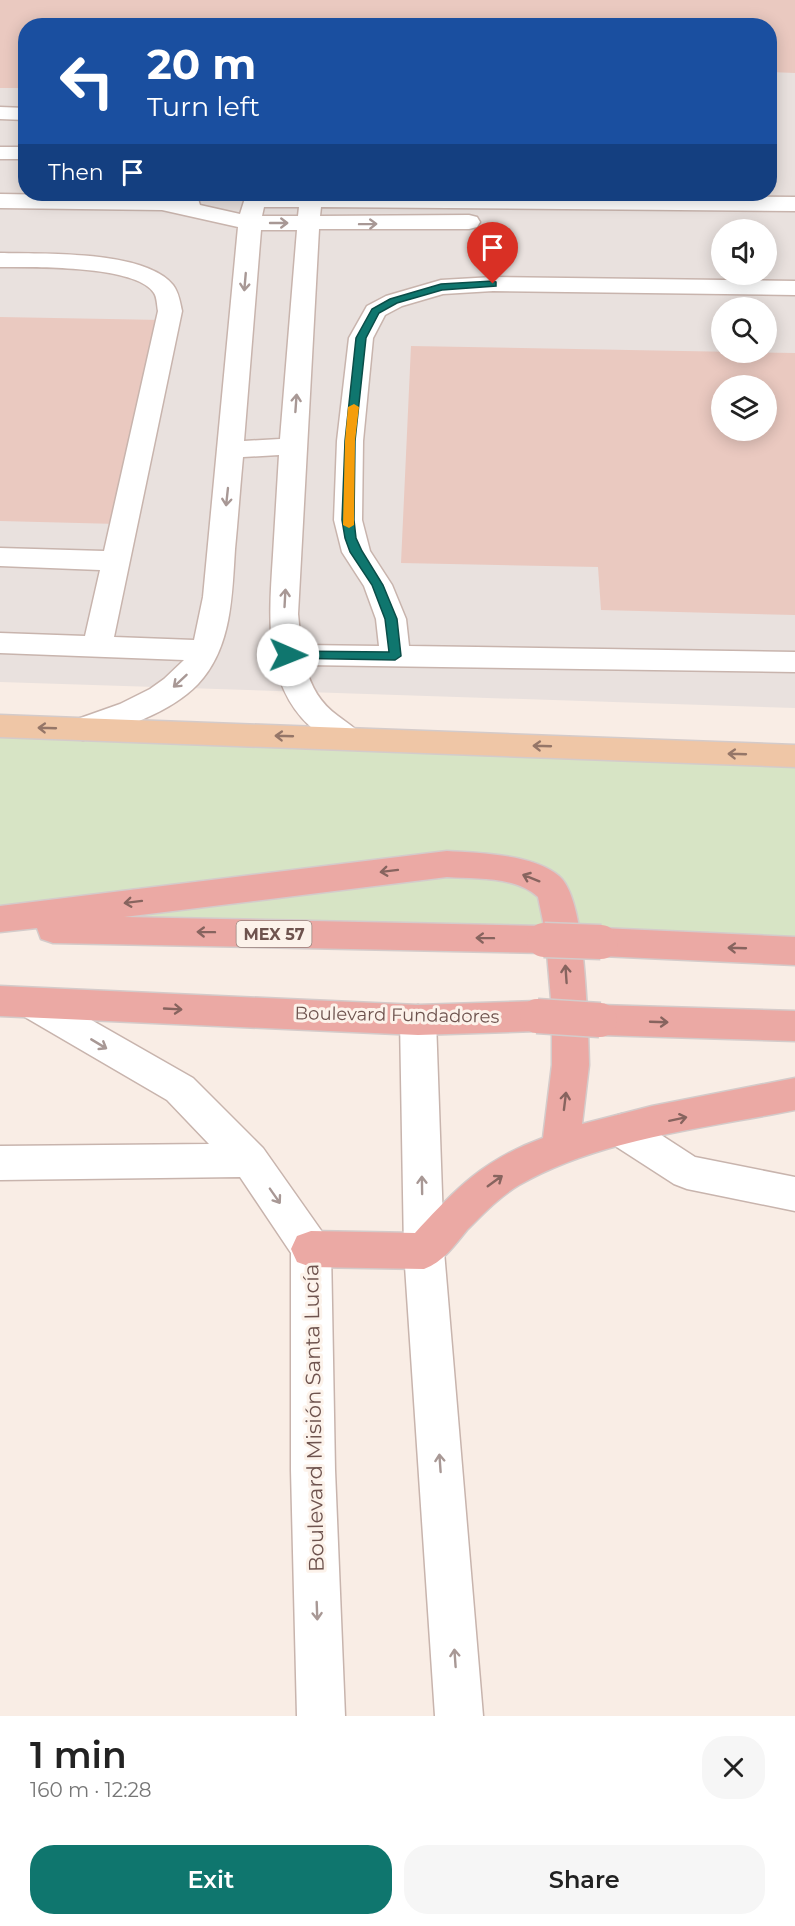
<!DOCTYPE html>
<html lang="en">
<head>
<meta charset="utf-8">
<style>
	body { margin:0; font-family:Montserrat,sans-serif; background:#f6f6f6; color:#222; height:100vh; display:flex; flex-direction:column; font-size:22px; white-space:nowrap }
	* { box-sizing:border-box; margin:0 }
	p { font-size:20px; color:#767676 }
	.icon { flex:none; width:33px; height:33px; fill:none; stroke:currentColor; stroke-width:2; stroke-linecap:round; stroke-linejoin:round }
	.map { position:relative; height:1716px; overflow:hidden }
	.drawer { display:flex; flex-direction:column; background:#fff; flex:1 }
	.drawer>* { flex:none }
	.top-card { position:absolute; left:18px; top:18px; width:759px; height:183px; border-radius:24px; box-shadow:0 3px 15px #0003; background:#1a4fa0; color:#fff; overflow:hidden }
	.controls { position:absolute; left:711px; top:219px; display:grid; gap:12px }
	.controls a { display:grid; place-items:center; width:66px; height:66px; border-radius:50%; background:#fff; box-shadow:0 3px 15px #0003; font-size:30px }
	.pin { position:absolute; display:grid; place-items:center; width:51px; height:51px; color:#fff; margin:-62px -26px; border-radius:50% 50% 50% 0; rotate:-45deg; box-shadow:0 0 6px #0007 }
	.pin .icon { rotate:45deg }
	.me { position:absolute; width:66px; margin:-33px; rotate:91deg; stroke-linejoin:round; filter:drop-shadow(0 0 4px #0008) }
	.turn { display:flex; align-items:center; gap:21px; height:126px; padding:0 30px; font-size:27px }
	.turn .icon { width:78px; height:78px; stroke-width:2.5 }
	.turn b { display:block; font-size:42px; line-height:51px }
	.then { display:flex; align-items:center; height:57px; padding:0 30px; background:#0003; gap:12px; font-size:22px }
	.round { display:grid; place-items:center; flex:none; width:63px; height:63px; border-radius:24px; background:#f6f6f6 }
	.headline { display:flex; align-items:center; justify-content:space-between; height:102px; padding:0 30px }
	h1 { font-size:36px; font-weight:600; line-height:45px }
	.cta { display:flex; gap:12px; margin-top:auto; padding:12px 30px }
	.cta a { flex:1; height:69px; border-radius:24px; background:#0f766e; color:#fff; font-size:24px; font-weight:600; line-height:69px; text-align:center }
	.cta a+a { background:#f6f6f6; color:#222 }
	.map>svg:first-child { display:block }
	.industrial { fill:#e9e1de; fill-rule:evenodd }
	.green { fill:#d7e4c5 }
	.building { fill:#eac9c0; fill-rule:evenodd }
	.lines { fill:none; stroke-linecap:round; stroke-linejoin:round }
	.minor-casing { stroke:#c8b4ad; stroke-width:3 }
	.major-casing { stroke:#d4cbca; stroke-width:3 }
	.highway-casing { stroke:#d4cbca; stroke-width:3 }
	.minor { fill:#fff; fill-rule:evenodd }
	.major { fill:#efc6a6; fill-rule:evenodd }
	.highway { fill:#eba9a4; fill-rule:evenodd }
	.highway-bridge-casing { stroke:#d4cbca; stroke-width:37; stroke-linecap:butt }
	.highway-bridge { stroke:#eba9a4; stroke-width:34 }
	.oneway { stroke:#a89895 }
	.oneway2 { stroke:#957668 }
	.oneway3 { stroke:#87645f }
	.route { fill:#0f766e; stroke:#0a4d48; stroke-width:1.5 }
	.slow { fill:#f59e0b }
	.labels { text-anchor:middle; stroke-width:6; stroke-linejoin:round; paint-order:stroke }
	.shield { fill:#fcf2ea; stroke:#99837d; stroke-width:1.5 }
	.shield-label { font-size:16px; font-weight:bold; fill:#6e534e }
	.street-label { font-size:18px; fill:#6e534e; stroke:#fcf2ea }
	.near-street-label { font-size:21px; fill:#6e534e; stroke:#fcf2ea }
</style>
</head>
<body>
<div class="map">
<svg width="795" height="1716" viewBox="0 0 795 1716">
	<rect width="100%" height="100%" fill="#f9ede5"/>
	<path class="industrial" d="M0,0H795V708L0,682ZM26,26H770V194H26ZM722,230H766V274H722ZM722,308H766V352H722ZM722,386H766V430H722Z"/>
	<path class="green" d="M0,726L795,758V951L0,922Z"/>
	<path class="building" d="M0,0H795V73L770,72V26H26V88H0Z
		M0,317L163,320L118,524L0,521Z
		M411,346L795,353V615L601,610L598,567L401,563ZM722,386H766V430H722Z"/>
	<g class="lines">
		<defs>
			<path id="minor" d="M0,107L26,108V120L0,119Z
				M0,147H26V159H0Z
				M0,194L190,197L198,199L200,205L240,214L246,195L253,194L795,197V211L321,207L320,216L469,215L477,217L480,222L477,227L469,229H319L298,614L301,645L379,646L376,619L364,586L342,552L334,520L337,441L349,338L367,306L386,296L441,280L493,277L795,281V295L493,291L443,294L402,306L385,315L373,338L363,441L362,520L370,551L392,585L406,619L409,646L795,652V672L305,665C311,687 320,703 338,716C347,723 357,728 363,738L358,746C341,751 331,743 318,733C262,690 269,618 273,555C275,522 277,488 279,455L243,457C240,488 238,519 235,549C232,595 232,648 198,684C169,714 122,728 83,740L72,737L68,729L72,721L120,704L150,689L164,679L184,660L0,653V633L85,636L100,570L0,566V548L104,551L158,311C157,306 157,297 154,293C137,265 31,267 0,267V253C43,254 145,250 173,285C179,293 180,302 182,311L114,637L194,640L203,597L238,227L162,210L0,208ZM264,207H299L298,216H262ZM261,230H297L280,439L244,441Z
				M31,988L44,993L193,1078L263,1148L325,1236L331,1249L335,1470L345,1716H297L291,1470V1253L240,1177L0,1180V1146L209,1144L167,1100L18,1013L13,1003L18,993Z
				M418,1005L431,1010L436,1020L444,1251L483,1716H435L404,1251L400,1020L405,1010Z
				M622,1114L635,1118L695,1157L795,1177V1211L687,1189L674,1184L609,1142L603,1130L609,1118Z"/>
			<path id="major" d="M0,715L795,745V767L0,737Z"/>
			<path id="highway" d="M447,851C479,853 533,854 559,876C582,895 585,980 587,1010L600,1005L795,1011V1041L600,1035L588,1031L589,1065L582,1124L652,1106L795,1078V1110C705,1128 598,1139 519,1185C499,1197 483,1214 467,1230C454,1246 443,1262 424,1269L311,1267L297,1262L291,1249L297,1236L311,1231L415,1233C457,1188 483,1160 543,1138L552,1065V1021L550,1026L537,1031L418,1035L0,1016V986L418,1005L537,1001L550,1006L552,1010L547,953L53,943L41,939L37,928L0,932V906ZM447,877C476,879 515,876 538,897L544,926L124,917Z
				M601,928L795,937V965L601,956L589,952L584,942L589,932Z"/>
		</defs>
		<use href="#minor" class="minor-casing"/>
		<use href="#major" class="major-casing"/>
		<use href="#highway" class="highway-casing"/>
		<use href="#minor" class="minor"/>
		<use href="#major" class="major"/>
		<use href="#highway" class="highway"/>
		<defs>
			<path id="highway-bridge" d="M544,940L601,942
				M537,1016L600,1020"/>
		</defs>
		<use href="#highway-bridge" class="highway-bridge-casing"/>
		<use href="#highway-bridge" class="highway-bridge"/>
	</g>
	<defs><path id="oneway-shaft" d="M-6 0H5M1.5-3L5.5 0L1.5 3" fill="none" stroke-width="1.6" stroke-linecap="round" stroke-linejoin="round" transform="scale(1.5)"/></defs>
	<g class="oneway">
		<use href="#oneway-shaft" transform="translate(279 223)"/>
		<use href="#oneway-shaft" transform="translate(368 224) rotate(-1)"/>
		<use href="#oneway-shaft" transform="translate(245 282) rotate(95)"/>
		<use href="#oneway-shaft" transform="translate(296 403) rotate(-86)"/>
		<use href="#oneway-shaft" transform="translate(227 497) rotate(96)"/>
		<use href="#oneway-shaft" transform="translate(285 598) rotate(-87)"/>
		<use href="#oneway-shaft" transform="translate(180 681) rotate(137)"/>
		<use href="#oneway-shaft" transform="translate(99 1044) rotate(31)"/>
		<use href="#oneway-shaft" transform="translate(422 1185) rotate(-91)"/>
		<use href="#oneway-shaft" transform="translate(275 1196) rotate(55)"/>
		<use href="#oneway-shaft" transform="translate(440 1463) rotate(-94)"/>
		<use href="#oneway-shaft" transform="translate(317 1611) rotate(88)"/>
		<use href="#oneway-shaft" transform="translate(455 1658) rotate(-94)"/>
	</g>
	<g class="oneway2">
		<use href="#oneway-shaft" transform="translate(47 728) rotate(-178)"/>
		<use href="#oneway-shaft" transform="translate(284 736) rotate(-178)"/>
		<use href="#oneway-shaft" transform="translate(542 746) rotate(-178)"/>
		<use href="#oneway-shaft" transform="translate(737 754) rotate(-178)"/>
	</g>
	<g class="oneway3">
		<use href="#oneway-shaft" transform="translate(389 871) rotate(173)"/>
		<use href="#oneway-shaft" transform="translate(531 878) rotate(-158)"/>
		<use href="#oneway-shaft" transform="translate(133 902) rotate(173)"/>
		<use href="#oneway-shaft" transform="translate(206 932) rotate(-179)"/>
		<use href="#oneway-shaft" transform="translate(485 938) rotate(-179)"/>
		<use href="#oneway-shaft" transform="translate(737 948) rotate(-178)"/>
		<use href="#oneway-shaft" transform="translate(566 974) rotate(-94)"/>
		<use href="#oneway-shaft" transform="translate(173 1009) rotate(3)"/>
		<use href="#oneway-shaft" transform="translate(659 1022) rotate(2)"/>
		<use href="#oneway-shaft" transform="translate(565 1101) rotate(-83)"/>
		<use href="#oneway-shaft" transform="translate(678 1119) rotate(-12)"/>
		<use href="#oneway-shaft" transform="translate(495 1181) rotate(-36)"/>
	</g>
	<path class="route" d="M493,281L496,282V286L442,290L397,303L379,313L366,338L355,441L354,520L356,538L362,551L383,585L397,619L401,656L395,660L283,658V652L288,651L389,652L385,619L372,585L350,552L345,538L342,520L345,441L356,338L372,309L390,299L441,284Z"/>
	<path class="slow" d="M354,404L359,407L355,441L354,525L349,528L343,525L345,441L348,407Z"/>
	<g class="labels">
		<rect class="shield" x="236.5" y="921" width="75" height="26" rx="4.5"/>
		<g class="shield-label">
			<text x="274" y="940">MEX 57</text>
		</g>
		<g class="street-label">
			<text transform="translate(397 1015) rotate(1)" y="6">Boulevard Fundadores</text>
		</g>
		<g class="near-street-label">
			<text transform="translate(314 1418) rotate(-91)" y="7">Boulevard Misión Santa Lucía</text>
		</g>
	</g>
</svg>
<div class="controls">
<a><svg class="icon" aria-label="sound" viewBox="0 0 24 24"><path d="M4 9h4l5-4v14l-5-4H4zM17 9q2 3 0 6"/></svg></a>
<a><svg class="icon" aria-label="search" viewBox="0 0 24 24"><circle cx="10" cy="10" r="6"/><path d="M15 15l6 6"/></svg></a>
<a><svg class="icon" aria-label="layers" viewBox="0 0 24 24"><path d="M12 4l9 5-9 5-9-5zM3 14l9 5 9-5"/></svg></a>
</div>
<div class="pin" style="left:493px;top:284px;background:#d93025"><svg class="icon" aria-label="arrive" viewBox="0 0 24 24"><path d="M6 21V4h12l-3 4 3 4H6"/></svg></div>
<svg class="me" style="left:288px;top:655px" viewBox="-20 -20 40 40"><circle r="19" fill="#fff"/><path d="M0-13L10 11 0 6-10 11z" fill="#0f766e"/></svg>
<div class="top-card">
<div class="turn"><svg class="icon" aria-label="left" viewBox="0 0 24 24"><path d="M17 20v-9H6M10 6l-5 5 5 5"/></svg><div><b>20 m</b>Turn left</div></div>
<div class="then">Then<svg class="icon" aria-label="arrive" viewBox="0 0 24 24"><path d="M6 21V4h12l-3 4 3 4H6"/></svg></div>
</div>
</div>
<section class="drawer">
<div class="headline"><div><h1>1 min</h1><p>160 m · 12:28</p></div><a class="round"><svg class="icon" aria-label="close" viewBox="0 0 24 24"><path d="M6 6l12 12M18 6L6 18"/></svg></a></div>
<div class="cta"><a>Exit</a><a>Share</a></div>
</section>
</body>
</html>
